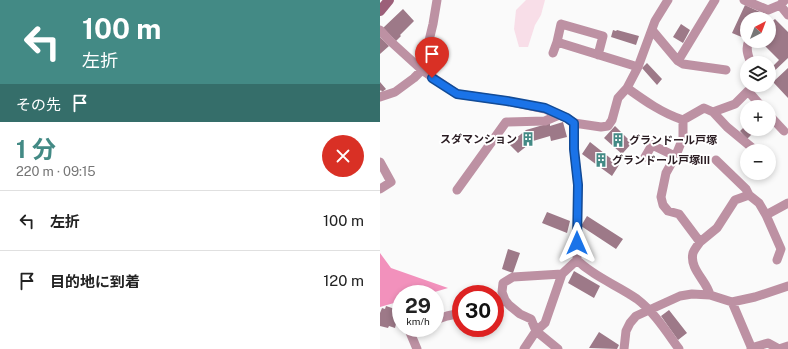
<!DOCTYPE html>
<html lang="ja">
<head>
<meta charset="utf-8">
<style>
	body { margin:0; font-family:"Public Sans","Noto Sans JP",sans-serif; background:#f2f2f2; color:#222; height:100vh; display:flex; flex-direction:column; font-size:15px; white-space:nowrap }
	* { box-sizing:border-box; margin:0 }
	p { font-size:13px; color:#767676 }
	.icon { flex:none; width:22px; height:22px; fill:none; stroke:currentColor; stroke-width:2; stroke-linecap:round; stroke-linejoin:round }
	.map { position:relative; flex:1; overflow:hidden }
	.side { display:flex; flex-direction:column; background:#fff; width:380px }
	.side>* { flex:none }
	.guide { background:#438a85; color:#fff; overflow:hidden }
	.needle { width:26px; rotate:42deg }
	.fabs { position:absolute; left:360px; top:12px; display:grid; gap:8px }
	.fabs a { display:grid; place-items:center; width:36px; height:36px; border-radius:50%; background:#fff; box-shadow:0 2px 6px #0003; font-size:20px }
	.speed { position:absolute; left:12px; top:285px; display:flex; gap:8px; font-size:20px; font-weight:700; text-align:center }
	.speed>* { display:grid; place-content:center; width:52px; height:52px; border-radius:50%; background:#fff; box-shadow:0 2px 6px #0003; line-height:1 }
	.speed small { font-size:10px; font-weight:400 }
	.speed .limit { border:6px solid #d22; background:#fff; color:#111 }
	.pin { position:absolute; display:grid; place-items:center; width:34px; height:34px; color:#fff; margin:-41px -17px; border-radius:50% 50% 50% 0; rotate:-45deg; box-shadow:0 0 4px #0007 }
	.pin .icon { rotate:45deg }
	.me { position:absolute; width:44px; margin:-22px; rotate:0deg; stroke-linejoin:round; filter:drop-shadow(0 0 3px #0008) }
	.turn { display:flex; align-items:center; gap:14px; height:84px; padding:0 16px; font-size:18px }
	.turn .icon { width:52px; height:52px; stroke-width:2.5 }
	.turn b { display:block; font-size:28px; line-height:34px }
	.then { display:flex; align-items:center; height:38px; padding:0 16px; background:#0003; gap:8px; font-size:15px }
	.round { display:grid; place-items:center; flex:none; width:42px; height:42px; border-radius:21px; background:#f2f2f2 }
	.head { display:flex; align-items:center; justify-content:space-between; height:68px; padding:0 16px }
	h1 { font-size:24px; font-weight:700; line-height:30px; color:#438a85 }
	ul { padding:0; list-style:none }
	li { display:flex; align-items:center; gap:12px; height:60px; padding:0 16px; border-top:1px solid #e0e0e0 }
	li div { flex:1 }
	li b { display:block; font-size:15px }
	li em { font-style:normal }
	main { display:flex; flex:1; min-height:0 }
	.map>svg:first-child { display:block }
	.green { fill:#f8dee8 }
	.forest { fill:#f291bc }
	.building { fill:#9d7988 }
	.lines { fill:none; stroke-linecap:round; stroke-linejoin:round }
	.minor { stroke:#bd91a3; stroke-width:9 }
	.secondary { stroke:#9c5f79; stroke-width:10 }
	.route-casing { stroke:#114b97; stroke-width:10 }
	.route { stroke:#1a73e8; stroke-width:7 }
	.labels { text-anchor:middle; stroke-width:4; stroke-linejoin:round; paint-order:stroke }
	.poi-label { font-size:11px; font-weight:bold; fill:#2a1c22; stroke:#fff; text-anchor:start }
</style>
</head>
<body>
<main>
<section class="side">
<div class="guide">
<div class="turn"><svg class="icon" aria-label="left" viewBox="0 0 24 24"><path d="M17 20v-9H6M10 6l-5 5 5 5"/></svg><div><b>100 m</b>左折</div></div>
<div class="then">その先<svg class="icon" aria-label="arrive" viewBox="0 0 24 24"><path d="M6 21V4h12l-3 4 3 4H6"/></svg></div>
</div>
<div class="head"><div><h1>1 分</h1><p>220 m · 09:15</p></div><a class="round" style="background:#d93025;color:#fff"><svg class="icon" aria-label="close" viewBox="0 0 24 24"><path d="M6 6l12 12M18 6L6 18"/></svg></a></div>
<ul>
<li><svg class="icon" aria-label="left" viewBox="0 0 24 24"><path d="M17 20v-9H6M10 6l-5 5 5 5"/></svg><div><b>左折</b></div><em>100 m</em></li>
<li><svg class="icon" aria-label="arrive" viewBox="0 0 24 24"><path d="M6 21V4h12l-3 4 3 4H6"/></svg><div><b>目的地に到着</b></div><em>120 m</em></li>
</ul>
</section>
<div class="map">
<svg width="408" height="349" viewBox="0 0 408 349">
	<rect width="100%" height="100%" fill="#fafafa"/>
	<path class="green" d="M146,0H165L161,15L155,25L148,47H139L134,29L136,10Z"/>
	<path class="forest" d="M0,253L11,268L68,288L48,294H21V301L0,307Z"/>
	<path class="building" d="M365,5L380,12L377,19H367V36L366,35L364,38L352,33Z
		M23,9L34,21L20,35L21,36L16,41L3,28Z
		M395,19L408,32V58L389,76V66L391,64L393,66L399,60L380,41H389V24Z
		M301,24L310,30L303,43L293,37Z
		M233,30L236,31L237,30L259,36L256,45L231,37Z
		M0,37L9,46L0,54Z
		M267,63L282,79L277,85L262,68Z
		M408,68V98L393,82Z
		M0,82L6,89L2,92L1,90L0,91Z
		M183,122L187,137L171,141L170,136L153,141L138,153L129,144L146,130L170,123V126Z
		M367,124V129H377L367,139L360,131Z
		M235,126L252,143L242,154L224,138Z
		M210,142L239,165L232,176L202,154Z
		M167,212L190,221L187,233L162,223Z
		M207,216L243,239L236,249L201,226Z
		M128,249L140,253L133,273L122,269Z
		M194,271L220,286L214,298L188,283Z
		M6,306L18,310V307L21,308V326L16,324L15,328L9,326L8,328L0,326V313L2,308L5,309Z
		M289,310L307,333L298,340L281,316Z
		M219,332L239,345L237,349L209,348Z"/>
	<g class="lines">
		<path class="minor" d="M364,0L388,10L400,5L405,0
			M400,5L408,15
			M0,30L9,40L42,70L77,94L127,101L165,109L187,118L194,123L221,127L228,126L232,120L238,98L247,88L258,67L275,21L288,0
			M272,30L298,61L335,0
			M369,41C365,48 368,56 371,63
			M177,42L181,24L223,36L218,55
			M173,53L177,42L258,67
			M298,61L303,64L346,70
			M247,88C265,101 282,113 303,120V138L296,155L286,173L281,197L283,205L288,211L299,214L320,242C317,246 314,250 313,253C309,269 327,281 330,295
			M0,97L15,92L34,78L42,70L53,24L57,0
			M333,112L355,104L368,91L382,107
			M389,115L404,131
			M303,120L324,108L333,112L347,127L376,151
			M194,123V149L198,185L197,260C214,277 237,285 257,299C274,312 286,331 299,349
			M265,157L272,145L295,156
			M336,160L366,189L369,195
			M0,162L11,182L0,189
			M77,190L126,122L165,121L179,115
			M386,215L401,249L397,260
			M320,242L337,228L355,200L369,195L379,203L386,215L408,203
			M125,300L129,305L140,314L151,319L156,331L178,349
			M352,302L372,349
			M115,306L125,300L122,292L123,283L133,277L182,274
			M55,320L67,316L81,313
			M33,328L29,330L37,349
			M371,348L388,343L399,349L408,346
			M144,349L156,331L165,323L182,274L197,260
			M244,349L246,331L250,323L256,316L300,296L312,294L330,295L352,302L375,297L408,286"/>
		<path class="secondary" d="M0,11L9,0"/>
	</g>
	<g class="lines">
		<defs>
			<path id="route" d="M52,78L77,94L127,101L165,108L187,118L194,123V149L198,185L197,243"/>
		</defs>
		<use href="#route" class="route-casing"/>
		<use href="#route" class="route"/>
	</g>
	<defs>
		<symbol id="building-bare" viewBox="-9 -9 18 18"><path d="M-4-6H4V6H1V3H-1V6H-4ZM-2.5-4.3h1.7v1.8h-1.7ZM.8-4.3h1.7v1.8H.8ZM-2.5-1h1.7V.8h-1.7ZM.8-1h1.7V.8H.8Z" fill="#438a85" stroke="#fff" stroke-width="2.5" paint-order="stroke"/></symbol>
	</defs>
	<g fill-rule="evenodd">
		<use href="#building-bare" x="138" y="129" width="20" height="20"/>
		<use href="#building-bare" x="228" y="130" width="20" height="20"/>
		<use href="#building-bare" x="211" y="150" width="20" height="20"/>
	</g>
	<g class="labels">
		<g class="poi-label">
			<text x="137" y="143" text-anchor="end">スダマンション</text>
			<text x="249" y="144">グランドール戸塚</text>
			<text x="232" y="164">グランドール戸塚III</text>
		</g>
	</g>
</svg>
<div class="fabs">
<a><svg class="needle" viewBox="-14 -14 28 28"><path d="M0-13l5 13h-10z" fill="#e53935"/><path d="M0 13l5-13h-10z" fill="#767676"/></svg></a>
<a><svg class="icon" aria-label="layers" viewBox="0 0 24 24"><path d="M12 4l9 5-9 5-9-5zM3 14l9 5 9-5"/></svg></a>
<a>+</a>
<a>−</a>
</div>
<div class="speed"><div>29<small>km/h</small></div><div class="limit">30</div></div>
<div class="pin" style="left:52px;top:78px;background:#d93025"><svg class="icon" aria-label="arrive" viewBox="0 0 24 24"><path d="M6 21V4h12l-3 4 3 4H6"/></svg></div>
<svg class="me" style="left:197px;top:243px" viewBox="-20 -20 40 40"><path d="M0-17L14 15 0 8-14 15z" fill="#1a73e8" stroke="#fff" stroke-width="4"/></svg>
</div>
</main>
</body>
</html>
